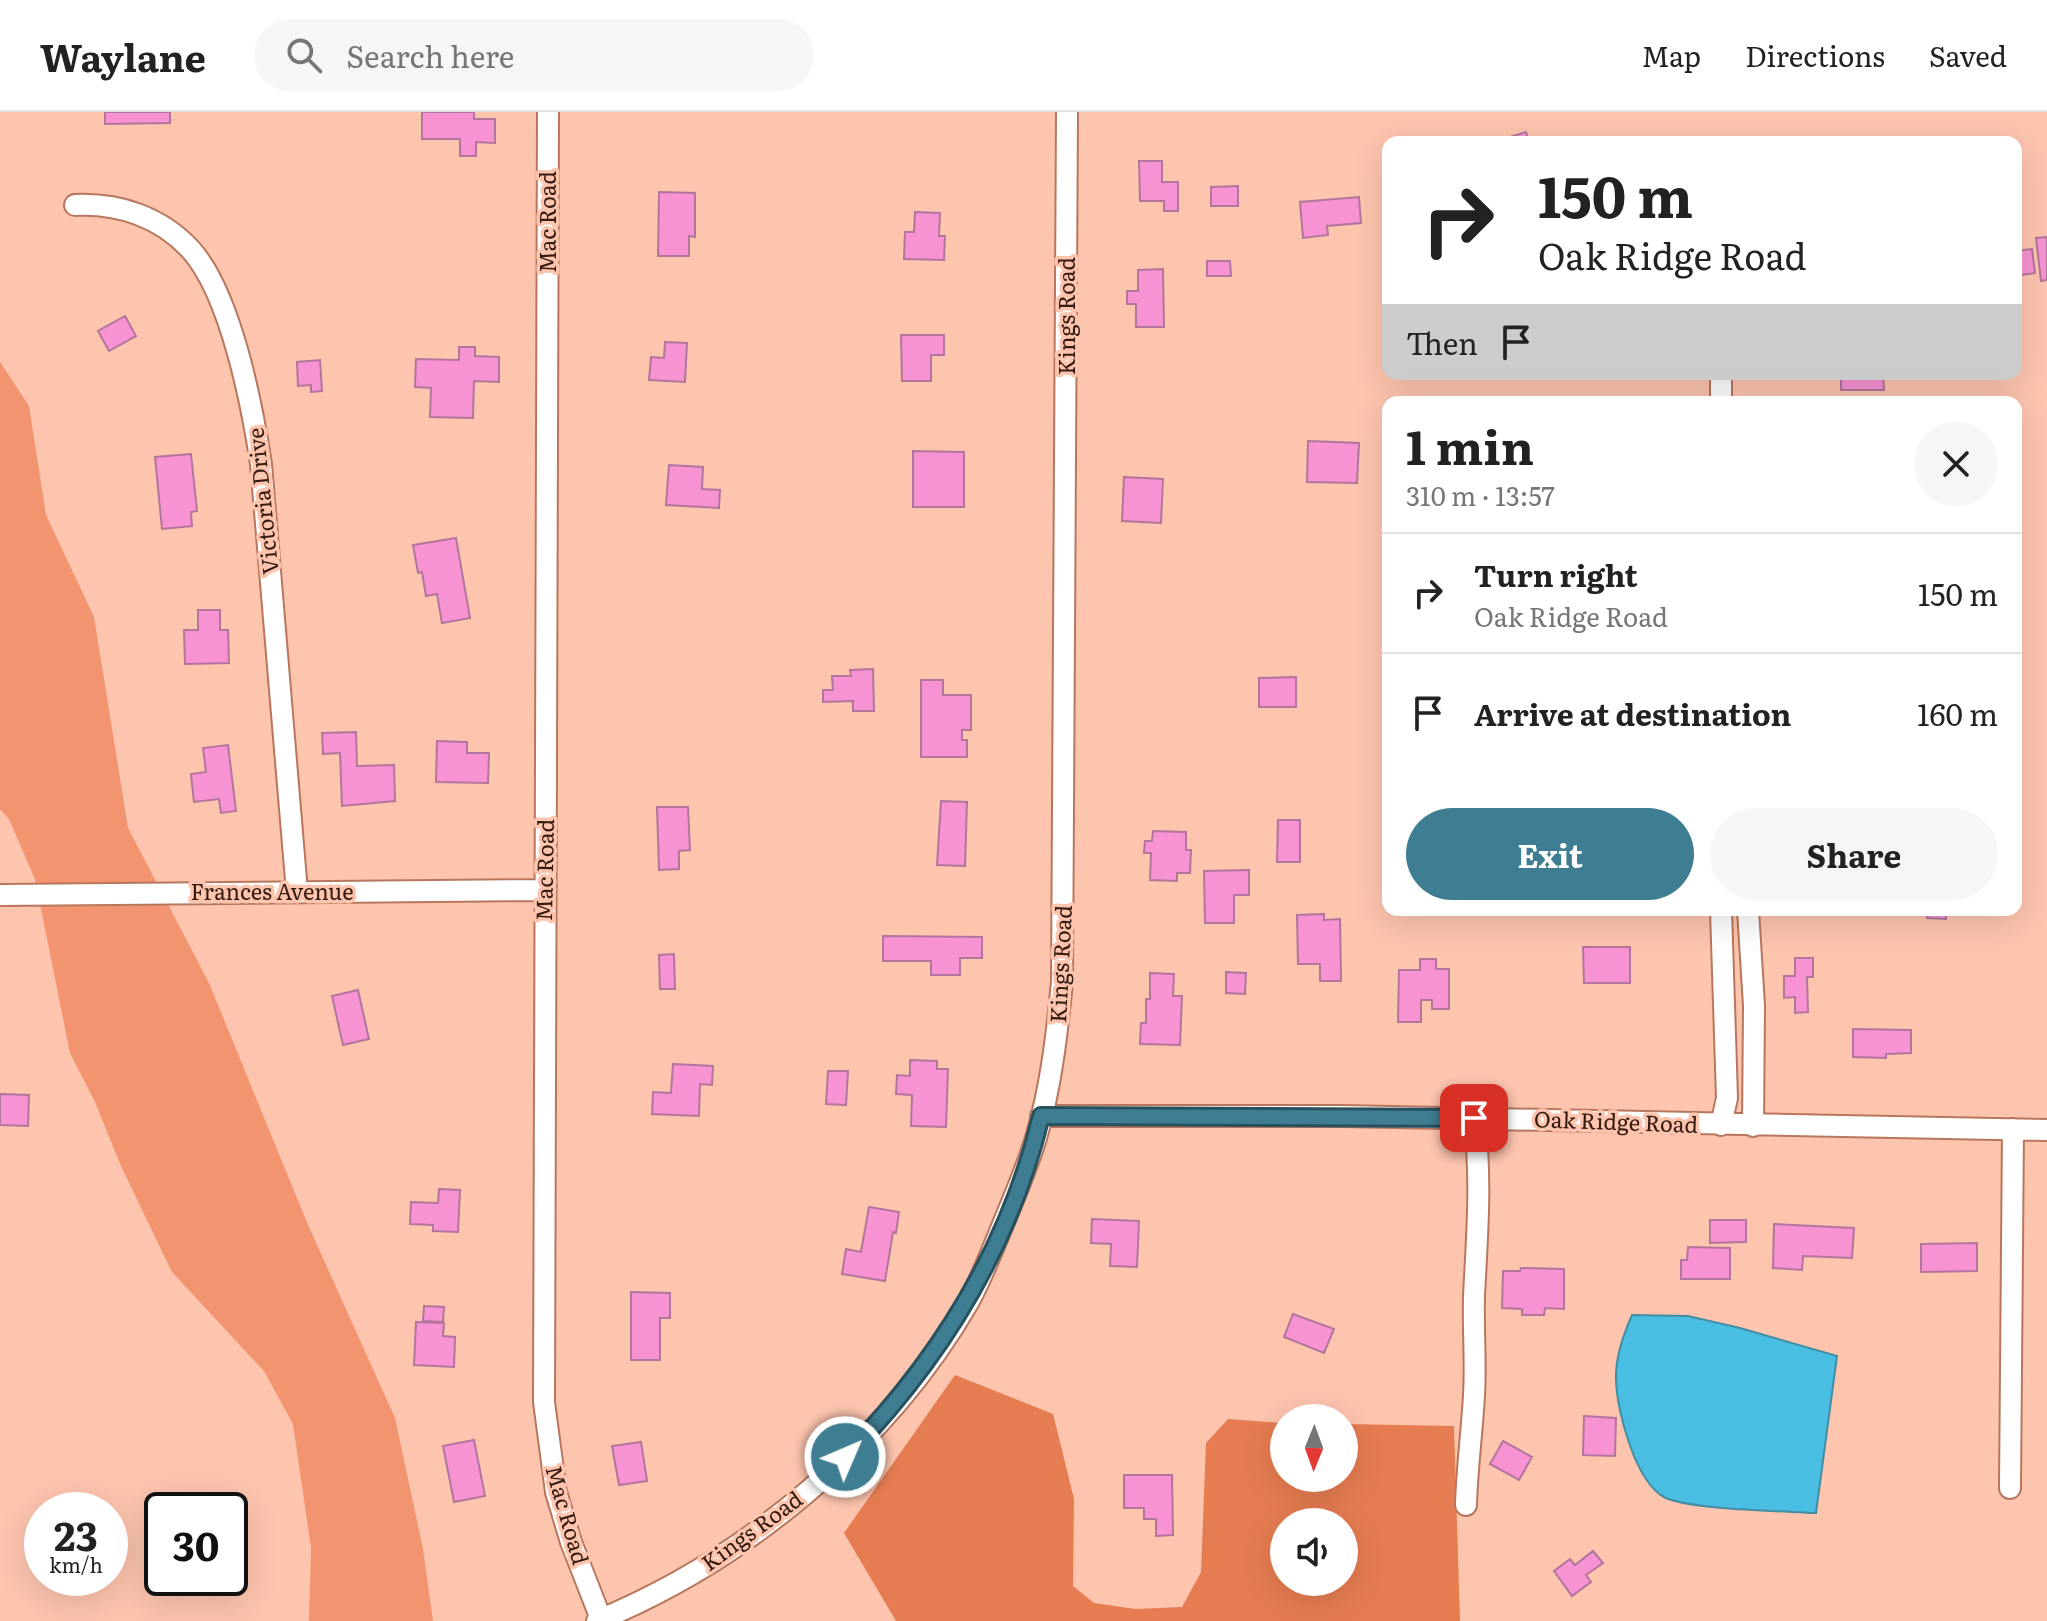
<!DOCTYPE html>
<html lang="en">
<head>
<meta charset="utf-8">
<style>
	body { margin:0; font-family:Literata,serif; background:#f6f6f6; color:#222; height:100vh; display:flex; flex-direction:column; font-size:30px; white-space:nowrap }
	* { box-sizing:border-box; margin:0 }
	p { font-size:26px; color:#767676 }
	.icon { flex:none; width:44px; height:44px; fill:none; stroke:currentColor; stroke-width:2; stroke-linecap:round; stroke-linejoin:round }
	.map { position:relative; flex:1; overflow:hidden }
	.sheet { position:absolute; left:1382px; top:284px; width:640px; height:520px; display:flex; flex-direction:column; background:#fff; border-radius:16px; box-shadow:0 8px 32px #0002 }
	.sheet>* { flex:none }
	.banner { position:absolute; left:1382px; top:24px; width:640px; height:244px; border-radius:16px; box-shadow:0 8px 32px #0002; background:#fff; color:#222; overflow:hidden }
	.needle { width:52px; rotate:181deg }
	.controls { position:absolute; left:1270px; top:1292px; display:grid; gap:16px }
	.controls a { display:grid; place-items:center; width:88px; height:88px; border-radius:50%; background:#fff; box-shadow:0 8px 32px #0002; font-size:40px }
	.speed { position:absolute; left:24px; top:1380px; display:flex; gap:16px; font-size:40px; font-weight:700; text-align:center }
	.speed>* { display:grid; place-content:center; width:104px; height:104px; border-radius:50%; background:#fff; box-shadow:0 8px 32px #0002; line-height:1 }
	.speed small { font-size:20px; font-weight:400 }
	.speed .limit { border:4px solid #111; border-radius:12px; background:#fff; color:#111 }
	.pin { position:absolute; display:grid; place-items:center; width:68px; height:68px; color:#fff; margin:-34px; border-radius:16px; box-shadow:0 4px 12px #0006 }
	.me { position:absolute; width:88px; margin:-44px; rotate:45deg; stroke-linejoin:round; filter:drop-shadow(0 0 6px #0008) }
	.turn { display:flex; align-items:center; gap:28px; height:168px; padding:0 24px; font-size:36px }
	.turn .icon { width:104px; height:104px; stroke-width:2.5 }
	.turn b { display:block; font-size:56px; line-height:68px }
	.then { display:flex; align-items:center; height:76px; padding:0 24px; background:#0003; gap:16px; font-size:30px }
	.round { display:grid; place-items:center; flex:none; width:84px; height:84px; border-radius:42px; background:#f6f6f6 }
	.overview { display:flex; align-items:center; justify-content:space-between; height:136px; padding:0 24px }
	h1 { font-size:48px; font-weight:700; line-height:60px }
	.button { display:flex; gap:16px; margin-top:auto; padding:16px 24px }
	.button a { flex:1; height:92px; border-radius:48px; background:#3e7d92; color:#fff; font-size:32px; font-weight:700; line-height:92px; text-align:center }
	.button a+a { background:#f6f6f6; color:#222 }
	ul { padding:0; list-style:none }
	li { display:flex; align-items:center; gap:24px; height:120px; padding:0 24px; border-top:2px solid #e0e0e0 }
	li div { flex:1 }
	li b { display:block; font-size:30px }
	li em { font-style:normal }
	header { display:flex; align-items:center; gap:48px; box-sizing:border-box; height:112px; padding:0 40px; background:#fff; border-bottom:2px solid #e0e0e0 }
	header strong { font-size:38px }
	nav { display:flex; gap:44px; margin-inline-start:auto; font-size:28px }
	.search { width:560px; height:72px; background:#f6f6f6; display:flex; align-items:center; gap:20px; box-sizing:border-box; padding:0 28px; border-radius:44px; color:#767676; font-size:30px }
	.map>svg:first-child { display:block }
	.green { fill:#f2946f }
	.forest { fill:#e67c51; fill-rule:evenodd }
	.water { fill:#4abee2; stroke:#438da3; stroke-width:2 }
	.building { fill:#f793d3; stroke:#b2759b; stroke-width:2 }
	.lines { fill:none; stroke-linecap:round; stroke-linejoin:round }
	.minor-casing { stroke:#b8775d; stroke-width:24 }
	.minor { stroke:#fff; stroke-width:20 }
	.route-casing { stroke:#28515f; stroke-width:20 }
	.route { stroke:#3e7d92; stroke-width:14 }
	.labels { text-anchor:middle; stroke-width:7; stroke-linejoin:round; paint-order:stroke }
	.street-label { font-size:22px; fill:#341a10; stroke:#fdc4ae }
</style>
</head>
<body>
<header>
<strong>Waylane</strong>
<div class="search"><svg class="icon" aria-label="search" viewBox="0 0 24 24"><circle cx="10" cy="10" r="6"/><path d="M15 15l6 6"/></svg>Search here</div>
<nav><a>Map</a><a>Directions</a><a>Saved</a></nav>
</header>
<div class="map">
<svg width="2047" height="1509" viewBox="0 0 2047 1509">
	<rect width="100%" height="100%" fill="#fdc4ae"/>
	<path class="green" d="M0,250L29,294L46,403L94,505L128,716L209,871L308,1113L395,1306L423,1437L433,1509H309L311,1436L293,1312L264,1259L172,1160L121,1054L95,990L70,941L35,767L9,707L0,697Z"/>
	<path class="forest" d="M955,1263L1053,1302L1074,1387L1073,1474L1094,1491L1135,1497L1182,1495L1201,1460L1206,1331L1228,1307L1284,1311V1366H1344V1312L1454,1314L1460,1509H896L844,1421ZM1284,1410H1344V1470H1284Z"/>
	<path class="water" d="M1632,1203L1688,1204L1740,1216L1837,1244L1816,1401C1783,1399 1689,1398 1664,1385C1635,1369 1617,1299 1616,1269C1615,1246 1623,1224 1632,1203Z"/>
	<path class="building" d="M105,0H170V11L105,12Z
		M422,0H474V7H495V31L476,30V44H460V27H422Z
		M1526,20L1529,30H1494Z
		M1139,49H1162V70H1178V99H1164V89H1140Z
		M1238,74V94H1211V75Z
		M659,80L695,81V125L689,124V144H658Z
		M1359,85L1361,111L1327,114L1328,123L1303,126L1300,90Z
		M915,100L940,101L939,124H945L944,148L904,147L905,120H914Z
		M2047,125V168L2041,169L2036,126Z
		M2032,137L2035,161L2021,163V171H2016V139Z
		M1207,149H1230L1231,164H1207Z
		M1163,157L1164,215H1136V192H1127V179H1138V158Z
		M125,204L136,224L109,239L98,219Z
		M901,223H944V243H931V269H902Z
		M665,230L687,231L685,270L649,268L651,245L664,246Z
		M459,235H475V244L499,245V270L474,269L473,306L430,305L431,276L415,275L416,247L459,248Z
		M320,248L322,279L311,280V273L298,274L297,250Z
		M1841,262H1883L1884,278H1841Z
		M1308,329L1359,331L1357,371L1307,370Z
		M913,339L964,340V395H913Z
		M191,342L197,399L191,400L192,414L162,417L155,345Z
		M669,353L703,355L702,377L720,378L719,396L666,393Z
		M1124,365L1163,367L1161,411L1122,409Z
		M456,426L470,506L442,511L437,482L426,484L422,460L418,461L413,433Z
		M198,498H220V518H228L229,551L185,552L184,518H198Z
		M873,557L874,599H853V589L823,590V578H833L832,564H851L850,558Z
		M1296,565V595H1259V566Z
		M921,568H943V583H971V618H962V628H967V645H921Z
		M356,620L357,654L394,653L395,689L342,694L340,641L323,642L322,621Z
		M437,629L467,630V641H489L488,671L436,670Z
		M228,633L236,699L221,701L219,687L194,690L191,662L206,660L203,636Z
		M941,689L967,690L965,754L937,753Z
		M657,695H688L690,738L679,739V757L659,758Z
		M1278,708H1300V750H1277Z
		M1153,719L1186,720V738H1191L1190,761H1177V769L1150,768L1151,741H1144L1145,729H1152Z
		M1249,758V783H1234V811H1205L1204,759Z
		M1928,798H1967V801L1946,800V807L1927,806Z
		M1324,802V808L1340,807L1341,869H1320V852H1298L1297,803Z
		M883,824L982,825V846H960V863H931V849H883Z
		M1583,835H1630V871H1584Z
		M674,842L675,877H660L659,843Z
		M1795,846H1813V865H1807L1808,900L1795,901V885L1784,886V864H1795Z
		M1420,847H1436V857H1449V897H1432V888H1421V910H1398L1399,858H1420Z
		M1226,860L1246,861L1245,882L1226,881Z
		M1150,861L1174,862L1173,884H1182L1180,933L1140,932L1141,911H1146V887H1150Z
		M358,878L369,927L343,933L332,884Z
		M1853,917L1911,918V941L1886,942V946L1853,945Z
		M910,948L937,949V957H948L946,1015L911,1014L912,983L896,982L897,963L910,964Z
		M673,952L713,954L712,973L700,972L699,1004L652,1002L653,980L671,981Z
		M828,959H848L846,993L826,992Z
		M0,982L29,983L28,1014L0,1013Z
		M439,1077L460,1078L458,1120L433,1119V1113L410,1112L411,1090L438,1091Z
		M869,1095L899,1100L896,1121L893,1120L885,1169L842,1162L846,1137L861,1140Z
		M1092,1107L1139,1109L1137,1155L1110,1154L1111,1132L1091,1131Z
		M1710,1108H1746V1130L1710,1131Z
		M1774,1112L1854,1116L1852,1146L1803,1144L1802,1158L1773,1156Z
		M1977,1131V1159L1921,1160V1132Z
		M1688,1135L1730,1136V1167H1681V1148H1687Z
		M1521,1156L1564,1157V1197L1545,1196L1544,1203H1522V1197L1502,1196L1503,1159H1520Z
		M631,1180L670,1181V1206H660V1248H631Z
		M424,1194L444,1195L443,1210L423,1209Z
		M1293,1202L1334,1217L1324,1241L1284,1225Z
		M416,1210L444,1211L443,1224L455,1225L454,1255L414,1253Z
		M1584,1304L1616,1306L1615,1344L1583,1343Z
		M474,1328L485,1384L454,1390L443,1334Z
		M1503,1329L1532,1345L1519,1368L1490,1352Z
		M641,1330L647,1369L619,1373L612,1334Z
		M1124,1363H1172L1173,1423L1156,1424V1407H1144V1396H1124Z
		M182,1393L183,1398H162V1427H147L145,1394Z
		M1593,1439L1603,1451L1586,1463L1591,1470L1572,1484L1554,1459L1570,1447L1575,1453Z"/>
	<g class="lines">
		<defs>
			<path id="minor" d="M548,0L544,1290L556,1380L571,1430L601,1507
				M75,93C119,91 161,105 191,138C231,183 252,293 261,352L297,780
				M1721,290V262
				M0,783L544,778
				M1721,798L1727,986L1721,1013
				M1748,798L1754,894L1753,1014
				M1041,1004H1343L2047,1018
				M2010,1376L2013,1017
				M1466,1393C1467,1356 1472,1320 1474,1283C1476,1250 1473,1217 1474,1184C1477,1124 1482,1066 1474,1006
				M597,1509C747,1447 888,1330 969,1189C981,1167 990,1144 999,1122C1012,1090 1026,1059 1036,1026C1051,975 1057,922 1062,870L1067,0"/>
		</defs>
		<use href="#minor" class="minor-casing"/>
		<use href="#minor" class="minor"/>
	</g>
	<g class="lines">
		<defs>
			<path id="route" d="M845,1345C940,1248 1009,1137 1041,1004L1474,1006"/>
		</defs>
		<use href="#route" class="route-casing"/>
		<use href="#route" class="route"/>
	</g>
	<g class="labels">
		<g class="street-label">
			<text transform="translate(548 110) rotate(-90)" y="8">Mac Road</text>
			<text transform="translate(1067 204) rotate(-90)" y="8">Kings Road</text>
			<text transform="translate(263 389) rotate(-96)" y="8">Victoria Drive</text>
			<text transform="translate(545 758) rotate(-89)" y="8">Mac Road</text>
			<text x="272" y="788">Frances Avenue</text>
			<text transform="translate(1061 852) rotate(-87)" y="8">Kings Road</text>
			<text transform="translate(1616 1010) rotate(2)" y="8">Oak Ridge Road</text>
			<text transform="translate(567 1403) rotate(74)" y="8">Mac Road</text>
			<text transform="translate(752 1419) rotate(-36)" y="8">Kings Road</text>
		</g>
	</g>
</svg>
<div class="controls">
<a><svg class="needle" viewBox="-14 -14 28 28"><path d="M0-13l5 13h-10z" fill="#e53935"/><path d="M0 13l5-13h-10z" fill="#767676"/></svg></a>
<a><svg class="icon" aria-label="sound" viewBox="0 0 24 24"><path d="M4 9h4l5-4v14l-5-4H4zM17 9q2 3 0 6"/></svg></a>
</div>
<div class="speed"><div>23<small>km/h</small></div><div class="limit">30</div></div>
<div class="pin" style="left:1474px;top:1006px;background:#d93025"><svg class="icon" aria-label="arrive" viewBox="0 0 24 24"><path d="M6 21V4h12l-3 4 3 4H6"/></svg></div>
<svg class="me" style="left:845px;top:1345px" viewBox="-20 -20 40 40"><circle r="17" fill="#3e7d92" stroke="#fff" stroke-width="3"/><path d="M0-11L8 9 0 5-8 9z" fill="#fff"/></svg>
<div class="banner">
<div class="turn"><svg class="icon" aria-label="right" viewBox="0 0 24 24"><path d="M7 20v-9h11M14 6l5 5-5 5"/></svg><div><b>150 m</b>Oak Ridge Road</div></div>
<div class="then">Then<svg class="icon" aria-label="arrive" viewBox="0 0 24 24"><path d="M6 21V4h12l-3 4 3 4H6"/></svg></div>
</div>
<section class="sheet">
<div class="overview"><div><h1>1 min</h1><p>310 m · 13:57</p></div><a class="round"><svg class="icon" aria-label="close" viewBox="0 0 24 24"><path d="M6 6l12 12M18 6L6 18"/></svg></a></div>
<ul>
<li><svg class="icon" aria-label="right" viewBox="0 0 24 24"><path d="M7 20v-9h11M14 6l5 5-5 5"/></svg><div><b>Turn right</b><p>Oak Ridge Road</p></div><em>150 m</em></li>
<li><svg class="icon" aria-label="arrive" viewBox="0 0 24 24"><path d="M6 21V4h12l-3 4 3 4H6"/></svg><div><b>Arrive at destination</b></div><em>160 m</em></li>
</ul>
<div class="button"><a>Exit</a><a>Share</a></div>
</section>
</div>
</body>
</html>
